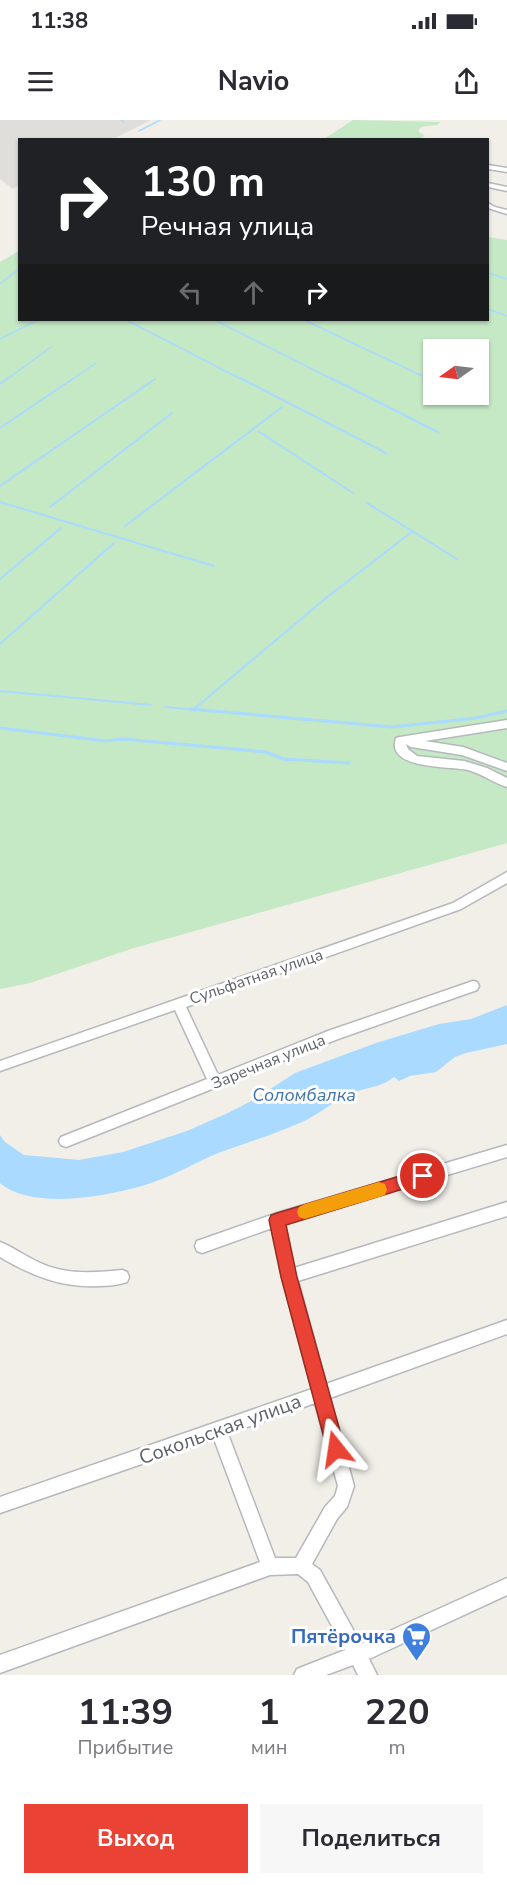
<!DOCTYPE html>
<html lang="ru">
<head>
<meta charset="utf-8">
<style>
	body { margin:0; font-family:"Nunito Sans",sans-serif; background:#f7f7f7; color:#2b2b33; height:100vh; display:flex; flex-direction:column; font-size:22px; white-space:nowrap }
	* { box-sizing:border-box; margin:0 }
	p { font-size:20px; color:#7c7c81 }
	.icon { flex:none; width:33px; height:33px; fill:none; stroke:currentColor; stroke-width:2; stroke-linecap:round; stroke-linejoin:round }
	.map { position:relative; height:1555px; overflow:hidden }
	.sheet { display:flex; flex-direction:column; background:#fff; flex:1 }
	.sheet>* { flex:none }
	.guide { position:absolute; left:18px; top:18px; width:471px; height:183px; border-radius:0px; box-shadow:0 2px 4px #0004; background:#202124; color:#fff; overflow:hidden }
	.needle { width:39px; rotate:256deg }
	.buttons { position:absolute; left:423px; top:219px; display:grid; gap:12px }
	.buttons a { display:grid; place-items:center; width:66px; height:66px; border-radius:0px; background:#fff; box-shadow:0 2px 4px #0004; font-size:30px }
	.pin { position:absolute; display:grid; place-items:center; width:51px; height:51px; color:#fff; margin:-26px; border:3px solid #fff; border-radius:50%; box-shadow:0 2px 6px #0007 }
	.me { position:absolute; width:66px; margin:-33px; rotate:345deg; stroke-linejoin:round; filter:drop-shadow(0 0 4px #0008) }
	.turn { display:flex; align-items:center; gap:21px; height:126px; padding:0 24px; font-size:27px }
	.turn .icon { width:78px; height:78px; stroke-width:2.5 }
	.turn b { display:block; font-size:42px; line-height:51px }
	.lanes { display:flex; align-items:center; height:57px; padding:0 24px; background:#0003; justify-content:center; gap:30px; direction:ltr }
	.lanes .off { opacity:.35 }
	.eta { display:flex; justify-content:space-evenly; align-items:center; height:102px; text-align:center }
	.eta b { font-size:36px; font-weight:700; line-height:42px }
	.cta { display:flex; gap:12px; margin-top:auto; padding:12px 24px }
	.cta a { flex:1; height:69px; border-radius:0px; background:#ea4335; color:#fff; font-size:24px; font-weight:700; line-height:69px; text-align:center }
	.cta a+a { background:#f7f7f7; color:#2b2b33 }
	.status { display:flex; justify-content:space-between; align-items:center; height:42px; padding:0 30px; background:#fff; direction:ltr }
	.status svg { height:16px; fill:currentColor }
	header { display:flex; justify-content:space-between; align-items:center; height:78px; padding:0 24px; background:#fff; font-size:27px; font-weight:700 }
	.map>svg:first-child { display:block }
	.industrial { fill:#e0deda }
	.green { fill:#c5e8c5; fill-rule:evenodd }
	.water { fill:#aadaff }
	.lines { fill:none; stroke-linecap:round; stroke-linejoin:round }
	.stream-far2 { stroke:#aadaff; stroke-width:1.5 }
	.stream-far1 { stroke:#aadaff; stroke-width:2 }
	.stream { stroke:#aadaff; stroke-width:3 }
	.minor-casing { stroke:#b5b8bc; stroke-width:3 }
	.minor { fill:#fff; fill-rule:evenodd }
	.route { fill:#ea4335; stroke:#982c22; stroke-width:1.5 }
	.slow { fill:#f59e0b }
	.labels { text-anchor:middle; stroke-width:6; stroke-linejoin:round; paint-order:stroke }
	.street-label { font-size:16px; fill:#5f6368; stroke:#fff }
	.water-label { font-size:18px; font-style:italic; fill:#4174aa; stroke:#fff }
	.near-street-label { font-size:20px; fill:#5f6368; stroke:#fff }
	.near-shop-label { font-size:20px; font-weight:bold; fill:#366cbe; stroke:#fff; text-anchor:end }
</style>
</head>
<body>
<div class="status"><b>11:38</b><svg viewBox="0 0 49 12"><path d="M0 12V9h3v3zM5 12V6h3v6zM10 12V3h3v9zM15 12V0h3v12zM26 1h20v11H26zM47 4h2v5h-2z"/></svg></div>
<header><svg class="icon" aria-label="menu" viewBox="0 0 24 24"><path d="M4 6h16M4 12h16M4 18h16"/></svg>Navio<svg class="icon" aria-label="share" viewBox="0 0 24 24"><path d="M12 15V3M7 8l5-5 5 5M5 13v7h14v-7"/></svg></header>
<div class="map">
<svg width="507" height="1555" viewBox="0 0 507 1555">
	<rect width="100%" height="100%" fill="#f1efe8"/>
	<path class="industrial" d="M0,0H151L113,19L20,20L19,65L13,69L0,59Z"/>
	<path class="green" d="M353,0L440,2L437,5L421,7L418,11L425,16L419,19H324Z
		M488,117L507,120V723L134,828L30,863L0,869V142L19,131L20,200H488ZM434,230H478V274H434Z"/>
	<path class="water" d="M507,885V924L466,933L455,937L436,952L410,956L399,961L394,957C380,969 361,967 344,976C330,985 317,995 302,1002C275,1014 248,1022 221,1032C198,1041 177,1054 154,1062C117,1075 33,1092 0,1063V1015L5,1022L24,1035L79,1040L123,1032L187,1011L230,992L255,979L295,953L376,923L439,904L471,899Z"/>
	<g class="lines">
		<path class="stream-far2" d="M121,0L124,2
			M139,11L160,0
			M488,153L507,159
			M0,164L20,148
			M488,189L507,196
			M126,200L243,260
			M215,200L334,260
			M304,200L431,260
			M0,219L38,200
			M6,260L51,227
			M71,260L96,243"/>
		<path class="stream-far1" d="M240,258L386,333
			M331,258L438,312
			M428,258L434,261
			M0,264L8,258
			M461,274L466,277
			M0,308L74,258
			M258,311L353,373
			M0,366L155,259
			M0,382L214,446
			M367,383L457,439
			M50,387L172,293
			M125,406L282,287
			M0,459L61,408
			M0,524L114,423
			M0,571L151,585
			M165,587L208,591
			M194,589L326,478L413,411"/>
		<path class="stream" d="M191,589L392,607L476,598L507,591
			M0,608L106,621L123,619L266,632L283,639L349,643"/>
		<defs>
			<path id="minor" d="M488,45L507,48V52L488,49Z
				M488,63L507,67V71L488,67Z
				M488,83L495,87L507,90V94L488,88Z
				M507,600V608L425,621L463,627L507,643V651L462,635L411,627L406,624L408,629L417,636L464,641L487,648L507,658V667C494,663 482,654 468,650C451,646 385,650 396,618L400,617Z
				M507,752V763L461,789L186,887L218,955L328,911L473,861L477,862L479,866L477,870L338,919L66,1027L61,1025L59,1021L61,1017L207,959L175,890L0,951V941L453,783Z
				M507,1025V1037L285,1104L294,1148L507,1082V1096L298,1161L326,1264L507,1200V1214L330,1278L354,1366L347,1387L337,1399L312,1444L320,1450L361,1524L507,1458V1475L369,1539L377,1555H358L353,1545L326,1555H294L297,1549L345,1530L308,1462L298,1454L270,1455L0,1553V1535L260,1442L214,1319L0,1393V1377L312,1269L282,1157L272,1108L202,1133L197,1131L195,1126L197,1121L277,1093ZM315,1283L338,1366L335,1376L325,1387L296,1438H275L228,1314Z
				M0,1122C13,1127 25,1136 38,1142C65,1155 93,1153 122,1150L127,1152L129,1157L127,1162C118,1165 108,1166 99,1166C62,1168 32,1156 0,1137Z"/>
		</defs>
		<use href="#minor" class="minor-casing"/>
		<use href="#minor" class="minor"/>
	</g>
	<path class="route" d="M423,1049L429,1051L431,1056L429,1061L286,1105L297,1157L345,1329L342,1335L336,1338L330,1335L327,1329L281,1157L269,1100L271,1095L277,1093Z"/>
	<path class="slow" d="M379,1062L385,1064L387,1070L385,1075L379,1077L305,1099L299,1097L297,1092L299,1087L305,1084Z"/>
	<defs>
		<symbol id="supermarket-pin" viewBox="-11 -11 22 30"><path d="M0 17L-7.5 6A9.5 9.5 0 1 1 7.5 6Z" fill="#3f7fe0" stroke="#fff"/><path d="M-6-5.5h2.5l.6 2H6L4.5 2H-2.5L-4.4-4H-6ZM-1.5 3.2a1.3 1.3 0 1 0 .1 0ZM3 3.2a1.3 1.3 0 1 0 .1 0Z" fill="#fff"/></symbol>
	</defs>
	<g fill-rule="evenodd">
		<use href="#supermarket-pin" x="400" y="1500" width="33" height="45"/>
	</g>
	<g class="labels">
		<g class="street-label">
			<text transform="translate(256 856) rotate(-19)" y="6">Сульфатная улица</text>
			<text transform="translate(268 941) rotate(-22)" y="6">Заречная улица</text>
		</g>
		<g class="water-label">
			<text x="304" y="981">Соломбалка</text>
		</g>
		<g class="near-street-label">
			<text transform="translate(220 1309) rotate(-20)" y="7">Сокольская улица</text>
		</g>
		<g class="near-shop-label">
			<text x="396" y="1523">Пятёрочка</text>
		</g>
	</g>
</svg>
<div class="buttons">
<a><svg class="needle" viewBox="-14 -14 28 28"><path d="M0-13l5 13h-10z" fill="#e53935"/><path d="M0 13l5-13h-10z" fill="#7c7c81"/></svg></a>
</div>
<div class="pin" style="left:423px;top:1056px;background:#d93025"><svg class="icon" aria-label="arrive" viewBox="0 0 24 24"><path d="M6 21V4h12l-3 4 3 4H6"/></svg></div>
<svg class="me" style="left:336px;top:1329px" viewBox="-20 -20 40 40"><path d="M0-17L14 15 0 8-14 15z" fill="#ea4335" stroke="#fff" stroke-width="4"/></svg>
<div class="guide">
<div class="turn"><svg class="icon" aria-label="right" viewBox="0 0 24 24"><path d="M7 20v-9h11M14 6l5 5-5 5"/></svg><div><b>130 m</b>Речная улица</div></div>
<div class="lanes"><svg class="icon off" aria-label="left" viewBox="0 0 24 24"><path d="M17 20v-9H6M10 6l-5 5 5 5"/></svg><svg class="icon off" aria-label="ahead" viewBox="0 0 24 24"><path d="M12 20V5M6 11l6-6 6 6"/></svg><svg class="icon" aria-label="right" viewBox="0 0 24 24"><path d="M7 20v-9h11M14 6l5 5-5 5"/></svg></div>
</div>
</div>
<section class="sheet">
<div class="eta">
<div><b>11:39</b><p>Прибытие</p></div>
<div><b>1</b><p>мин</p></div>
<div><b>220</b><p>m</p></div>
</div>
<div class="cta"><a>Выход</a><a>Поделиться</a></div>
</section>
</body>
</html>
